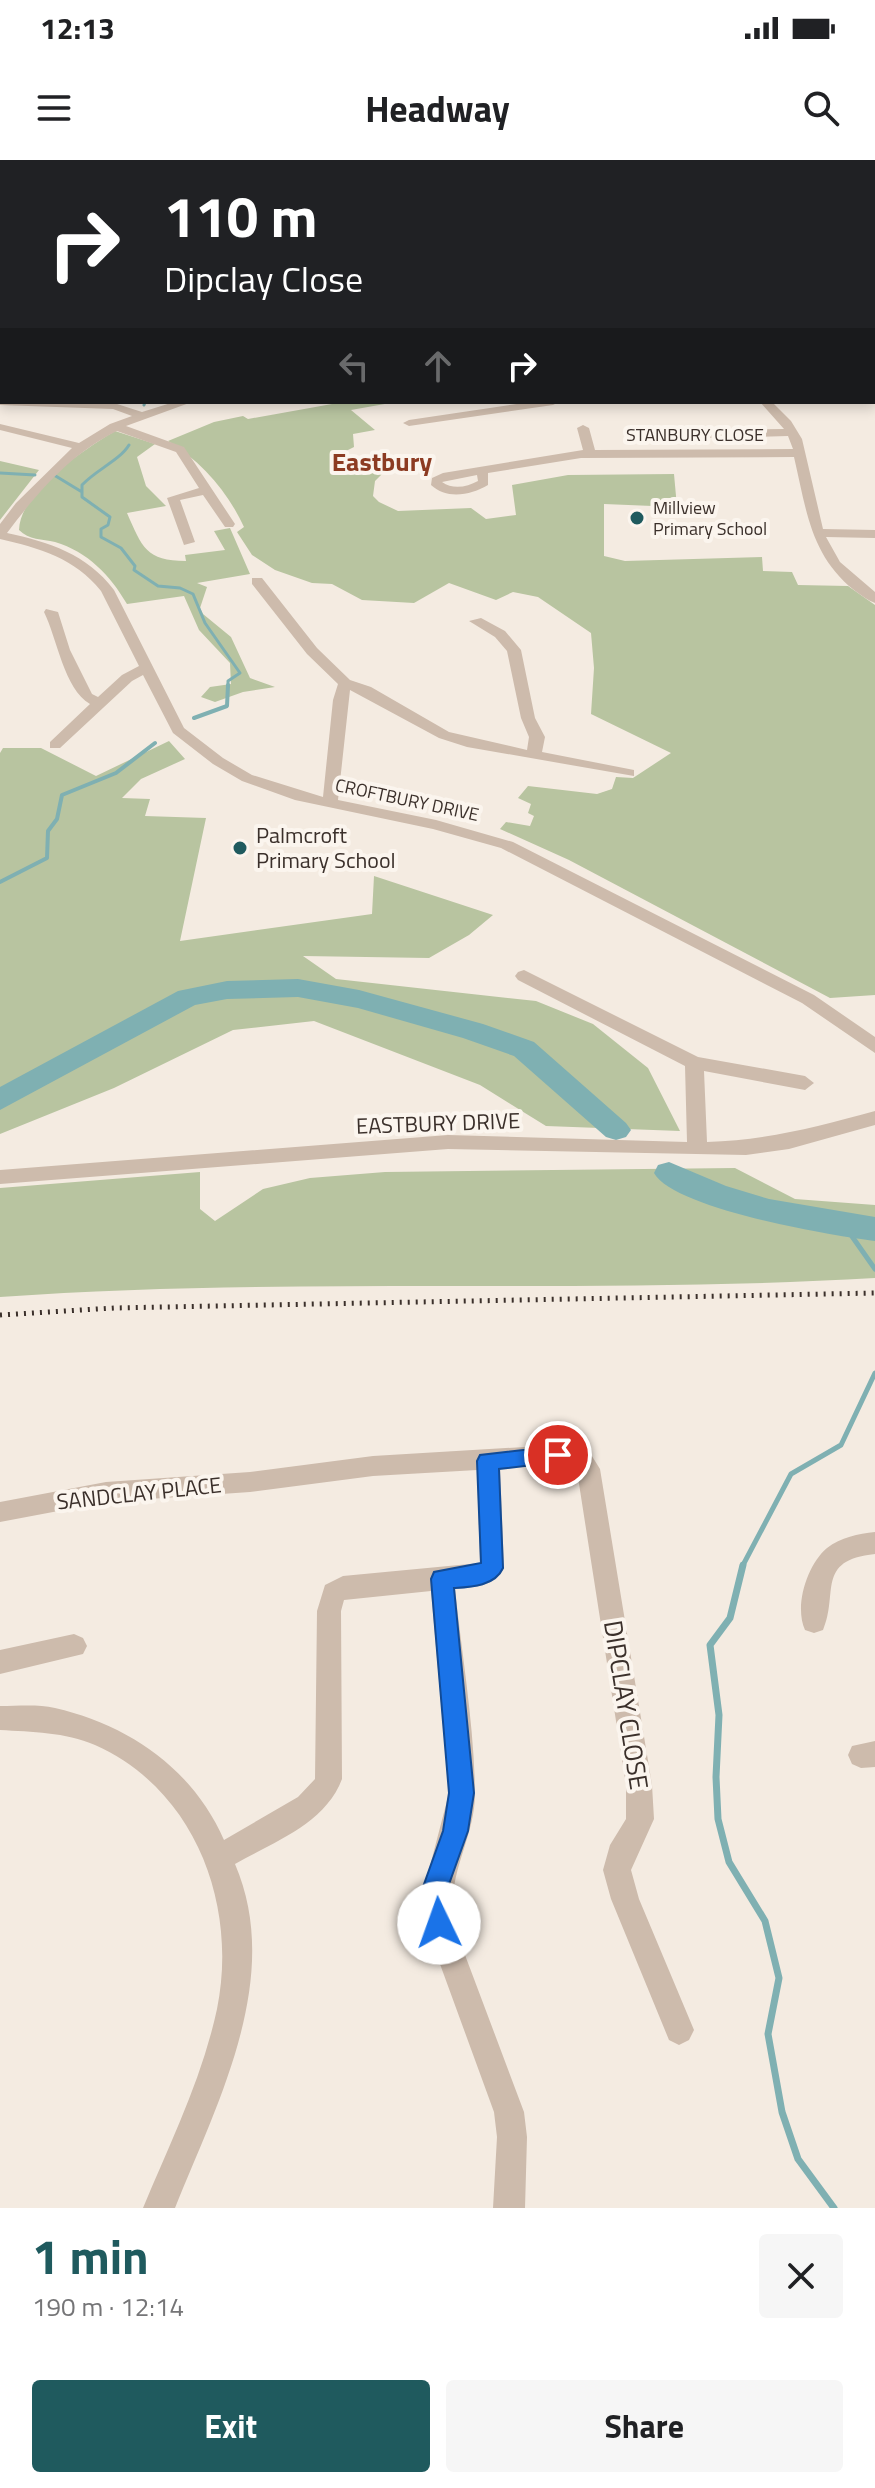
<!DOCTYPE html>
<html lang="en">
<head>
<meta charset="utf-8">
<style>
	body { margin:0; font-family:"Titillium Web",sans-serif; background:#f6f6f6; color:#202124; height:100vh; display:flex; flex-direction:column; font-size:30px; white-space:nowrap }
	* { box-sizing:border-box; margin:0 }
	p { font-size:26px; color:#757577 }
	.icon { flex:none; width:44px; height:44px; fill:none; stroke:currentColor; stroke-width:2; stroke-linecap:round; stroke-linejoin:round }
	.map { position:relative; height:2048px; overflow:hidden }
	.panel { display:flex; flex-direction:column; background:#fff; flex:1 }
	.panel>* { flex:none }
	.hud { position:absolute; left:0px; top:0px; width:876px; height:244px; box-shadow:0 4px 12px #0003; background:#202124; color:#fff; overflow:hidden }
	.pin { position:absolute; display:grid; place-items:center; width:68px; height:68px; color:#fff; margin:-34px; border:4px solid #fff; border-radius:50%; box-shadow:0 2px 8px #0007 }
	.me { position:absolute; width:88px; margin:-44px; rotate:357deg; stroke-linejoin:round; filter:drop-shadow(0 0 6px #0008) }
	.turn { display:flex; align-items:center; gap:28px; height:168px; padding:0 32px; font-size:36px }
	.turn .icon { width:104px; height:104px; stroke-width:2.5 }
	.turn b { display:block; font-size:56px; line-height:68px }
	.lanes { display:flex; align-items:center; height:76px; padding:0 32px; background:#0003; justify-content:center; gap:40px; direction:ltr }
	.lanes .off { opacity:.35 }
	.round { display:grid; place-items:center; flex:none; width:84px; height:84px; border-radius:8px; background:#f6f6f6 }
	.overview { display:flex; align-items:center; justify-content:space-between; height:136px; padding:0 32px }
	h1 { font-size:48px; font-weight:700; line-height:60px; color:#1f5a5e }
	.primary-button { display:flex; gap:16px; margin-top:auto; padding:16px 32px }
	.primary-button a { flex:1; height:92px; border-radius:8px; background:#1f5a5e; color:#fff; font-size:32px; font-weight:700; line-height:92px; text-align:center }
	.primary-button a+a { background:#f6f6f6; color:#202124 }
	.status { display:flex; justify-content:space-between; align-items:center; height:56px; padding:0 40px; background:#fff; direction:ltr }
	.status svg { height:22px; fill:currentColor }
	header { display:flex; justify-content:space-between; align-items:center; height:104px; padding:0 32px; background:#fff; font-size:36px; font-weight:700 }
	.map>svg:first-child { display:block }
	.green { fill:#b8c4a0 }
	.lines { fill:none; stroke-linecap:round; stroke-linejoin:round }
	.stream-far3 { stroke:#7fb0b2; stroke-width:3 }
	.stream-far2 { stroke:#7fb0b2; stroke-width:4 }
	.stream-far1 { stroke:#7fb0b2; stroke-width:5 }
	.stream { stroke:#7fb0b2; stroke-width:7 }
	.river { fill:#7fb0b2; fill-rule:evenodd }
	.minor { fill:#cdbbac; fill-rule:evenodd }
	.major { fill:#7d675c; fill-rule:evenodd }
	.rail { stroke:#3b302b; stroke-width:5; stroke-dasharray:2 6; stroke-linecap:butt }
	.route { fill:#1a73e8; stroke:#114b97; stroke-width:2 }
	.poi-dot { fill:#1f5a5e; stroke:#fbf5ee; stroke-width:3 }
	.labels { text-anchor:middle; stroke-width:8; stroke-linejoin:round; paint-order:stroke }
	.far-street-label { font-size:18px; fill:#3b302b; stroke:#fbf5ee }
	.far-poi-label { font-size:18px; fill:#3b302b; stroke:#fbf5ee; text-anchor:start }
	.poi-label { font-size:22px; fill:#3b302b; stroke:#fbf5ee; text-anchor:start }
	.street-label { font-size:22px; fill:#3b302b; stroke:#fbf5ee }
	.far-district-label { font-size:26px; font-weight:bold; fill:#8c3b22; stroke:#fbf5ee }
	.near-street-label { font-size:26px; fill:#3b302b; stroke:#fbf5ee }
</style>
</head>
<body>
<div class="status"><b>12:13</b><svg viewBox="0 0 49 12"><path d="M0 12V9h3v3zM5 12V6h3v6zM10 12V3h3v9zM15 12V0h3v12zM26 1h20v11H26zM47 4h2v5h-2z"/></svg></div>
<header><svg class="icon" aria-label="menu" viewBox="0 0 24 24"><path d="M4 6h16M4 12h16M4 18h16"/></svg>Headway<svg class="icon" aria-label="search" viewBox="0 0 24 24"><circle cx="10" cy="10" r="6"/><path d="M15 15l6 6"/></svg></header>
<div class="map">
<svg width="875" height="2048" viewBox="0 0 875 2048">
	<rect width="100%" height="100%" fill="#f4ebe1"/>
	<path class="green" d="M332,242H396L351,250L375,270L353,274L354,287L330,299L349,313L375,309L382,314L375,321L373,336L379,342L398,351L471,348L486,359L516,355L512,325L568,315L674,314L677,347L604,344V396L625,401L762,397L763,411L792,412L798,425L848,426L875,445V835L830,838L569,700L500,669L506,662L530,666L534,656L528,653L531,644L518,638L528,626L597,634L612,629L616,617L633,618L671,593L591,554L594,508L591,473L538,437L513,432L496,440L449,423L414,443L362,440L332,424L312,423L275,410L252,395L237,372L244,367C228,332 201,301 168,281L214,262L243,256L248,259L332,244Z
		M115,271L155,284L137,297L146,326L166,346L127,353C142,387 146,401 186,401L185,395L225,390L214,371L230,368L250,414L197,423L207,427L200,448L203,454L231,477L250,518L275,527L243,532L215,542L201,537L210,527L231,524L230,503L199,470L184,436L127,444C110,415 88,392 55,382C42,379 29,380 19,370C20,331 85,289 115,271Z
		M0,301L39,310L0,360Z
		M169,581L185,599L141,619L122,638L150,639L145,656L206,658L180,781L372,754L374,716L493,755L469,775L429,798L303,796L336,819L536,841L593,864L648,908L680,971L546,966L480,925L314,861L233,870L114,928L0,974V593L3,588H41L96,616Z
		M735,1008L795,1039L875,1045V1118C584,1135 291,1116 0,1137V1028L200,1012V1049L215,1061L263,1029L310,1018L385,1012Z"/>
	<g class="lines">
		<path class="stream-far3" d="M144,245L145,242
			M129,285C120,300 96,310 82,325V337L110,357L108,365L101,369V377L121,388L135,406L134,410L158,426L180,428L193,434L205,463L240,513L228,521V527
			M0,313L35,315
			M54,315L82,332"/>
		<path class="stream-far2" d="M194,558L227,546L228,525
			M0,722L47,698L48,671L57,659L62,635L116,613L155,583"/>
		<path class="stream-far1" d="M844,1065L875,1109
			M742,1407L791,1314L841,1285L875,1213"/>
		<path class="stream" d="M743,1405L730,1458L710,1485L719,1555L716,1617L718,1659L729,1702L765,1761L779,1818L768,1874L782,1952L798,1999L834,2048"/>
		<path class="river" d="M298,819L359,830L483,864L534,882L626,963L631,970L626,977L616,980L606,977L514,896L463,878L358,848L298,837L227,839L195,845L0,950V927L178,831L227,821Z
			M669,1002L726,1026L769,1039L875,1057V1081C833,1076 674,1049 654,1013L658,1005Z"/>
		<path class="minor" d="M85,0H93V2H85Z
			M342,0H361L363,2H344Z
			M411,0H427L429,2H413Z
			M567,0H583L585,2H569Z
			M746,0H754L755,2H747Z
			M839,0H849L850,2H840Z
			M874,16L875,17V23L874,22Z
			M875,48V55H874V48Z
			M874,65H875V71H874Z
			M0,110H2V116H0Z
			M0,188H2V194H0Z
			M874,188H875V194H874Z
			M0,239L2,242L114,243L142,252L174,242H192L126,266L184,287L235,364L233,367H225L203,335L180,340L195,382L184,385L167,338L199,328L176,292L117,271C70,294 38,332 7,373C49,382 87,394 114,430L184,568L223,598L252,615L323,637L333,540L338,524L307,494L252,424V418H262L317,488L350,520L371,527L449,572L527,590L529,577L521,558L507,491L495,477L469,461L481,458L505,471L521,490L535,558L545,577L542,592L634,610V616L467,587L439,578L350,530L338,640L436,660L513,682L814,835L875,877V893L802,843L501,688L433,669L295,640L242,621L213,604L173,573L143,515L132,521L60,588H50V582L90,544C64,529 57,478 44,452L46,449L58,452L70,490L92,534L98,537L122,515L139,506L101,431C75,398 39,388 0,379V364L16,343L72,288L0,270V264L79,283L110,264L132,256L113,249L0,245Z
			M530,242H559L553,245L409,266L403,263L409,260Z
			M760,242H772L791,261L802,279L823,369L875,370V378L826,377L840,402L875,432V443C867,440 861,435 854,430C810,395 806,348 794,297L581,298L488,313V325C471,335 447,340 431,325L432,318L443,313L583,290L577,268L583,265L589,268L595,290L793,289L788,276L706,278L700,274L706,270L784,269ZM477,315L478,321C467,327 453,330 442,322Z
			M524,810L698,897L805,916L814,923L805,930L704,911L707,982C767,980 817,967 875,951V965L789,989L746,995L448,989L0,1024V1010L448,975L687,982L685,906L518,820L515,816L518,812Z
			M558,1285L590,1293L600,1309L652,1625L654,1659L631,1710L639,1739L694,1870L689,1880L679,1885L669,1880L611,1739L603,1710L610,1685L626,1659V1625L577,1311L558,1305L500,1308L504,1408C495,1427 474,1427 455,1429C462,1496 474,1564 475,1631C476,1677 447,1711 453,1763L524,1952L527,1977L525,2048H493L497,1977L494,1952L425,1763L424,1729L449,1633L431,1431L344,1440L341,1451L342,1619C325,1664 275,1681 235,1704C284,1818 217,1943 175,2048H143C170,1983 202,1919 217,1849C238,1746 196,1630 95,1585C65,1572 32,1572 0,1570V1546C18,1546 38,1544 55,1548C129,1565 193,1609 224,1680L298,1637L315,1619L317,1451L325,1425L343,1416L480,1403L477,1310L373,1316L250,1332L106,1342L0,1362V1342L106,1322L250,1312L373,1296Z
			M875,1372V1394C815,1400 839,1434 823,1470L814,1473L805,1470C794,1446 807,1405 827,1388C841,1377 858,1374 875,1372Z
			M74,1474L83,1478L87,1486L83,1494L0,1514V1490Z
			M875,1581V1607L861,1608L852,1604L848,1595L852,1586Z"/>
		<path class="major" d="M506,0H522L524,2H508Z
			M532,0H548L550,2H534Z
			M874,98H875V105H874Z"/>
		<path class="rail" d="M0,1155L114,1148L875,1133"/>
	</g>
	<path class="route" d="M558,1286L566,1288L569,1295L566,1301L499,1309L503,1408C495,1426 471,1427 454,1428L474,1633L468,1671L448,1727L447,1743L451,1763L448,1772L439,1776L430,1772L422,1743L423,1727L443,1671L449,1633L431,1419L434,1412L481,1403L477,1301L480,1295Z"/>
	<g class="poi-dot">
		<circle cx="637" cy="358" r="8"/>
		<circle cx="240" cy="688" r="8"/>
	</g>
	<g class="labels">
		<g class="far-street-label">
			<text x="695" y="281">STANBURY CLOSE</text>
			<text transform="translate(407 640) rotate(12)" y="6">CROFTBURY DRIVE</text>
		</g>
		<g class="far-poi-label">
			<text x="653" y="354">Millview<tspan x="653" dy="21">Primary School</tspan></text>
		</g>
		<g class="poi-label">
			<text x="256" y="683">Palmcroft<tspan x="256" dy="25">Primary School</tspan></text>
		</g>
		<g class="street-label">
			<text transform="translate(438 963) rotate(-2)" y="8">EASTBURY DRIVE</text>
			<text transform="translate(139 1333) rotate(-6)" y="8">SANDCLAY PLACE</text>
		</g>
		<g class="far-district-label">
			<text x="382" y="311">Eastbury</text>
		</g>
		<g class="near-street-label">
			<text transform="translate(626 1545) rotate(81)" y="9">DIPCLAY CLOSE</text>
		</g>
	</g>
</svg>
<div class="pin" style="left:558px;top:1295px;background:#d93025"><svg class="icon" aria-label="arrive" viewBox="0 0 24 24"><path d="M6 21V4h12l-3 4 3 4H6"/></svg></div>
<svg class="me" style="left:439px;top:1763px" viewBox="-20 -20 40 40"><circle r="19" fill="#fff"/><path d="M0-13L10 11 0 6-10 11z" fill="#1a73e8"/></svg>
<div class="hud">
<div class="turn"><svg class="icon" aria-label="right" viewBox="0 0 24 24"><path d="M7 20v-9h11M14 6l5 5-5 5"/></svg><div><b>110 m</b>Dipclay Close</div></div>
<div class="lanes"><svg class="icon off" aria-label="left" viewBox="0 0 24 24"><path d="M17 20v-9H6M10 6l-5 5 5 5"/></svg><svg class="icon off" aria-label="ahead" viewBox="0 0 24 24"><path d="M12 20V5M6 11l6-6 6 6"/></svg><svg class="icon" aria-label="right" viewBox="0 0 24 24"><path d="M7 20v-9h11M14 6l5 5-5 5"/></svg></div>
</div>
</div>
<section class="panel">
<div class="overview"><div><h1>1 min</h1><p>190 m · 12:14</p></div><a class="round"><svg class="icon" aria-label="close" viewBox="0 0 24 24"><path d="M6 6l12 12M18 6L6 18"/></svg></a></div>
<div class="primary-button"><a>Exit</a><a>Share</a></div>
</section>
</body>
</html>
